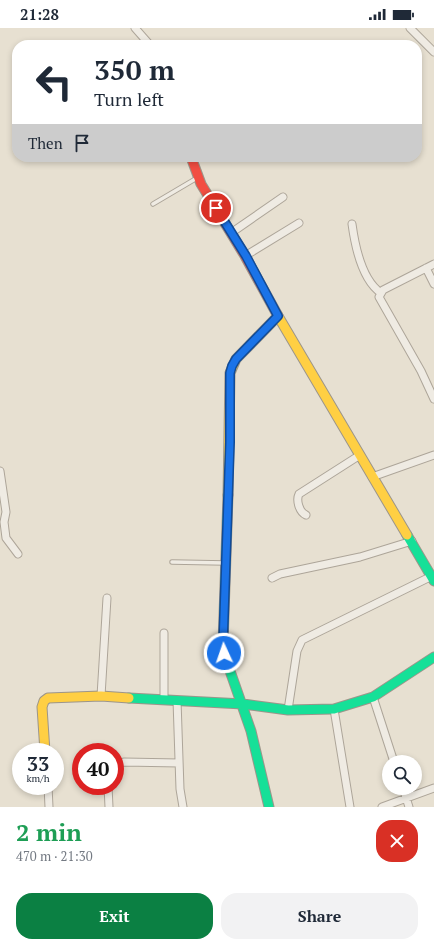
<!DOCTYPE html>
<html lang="en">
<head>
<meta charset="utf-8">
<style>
	body { margin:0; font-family:"PT Serif",serif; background:#f2f2f3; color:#1f2937; height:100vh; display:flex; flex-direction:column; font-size:15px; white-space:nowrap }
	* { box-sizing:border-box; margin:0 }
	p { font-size:13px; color:#747a83 }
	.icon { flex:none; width:22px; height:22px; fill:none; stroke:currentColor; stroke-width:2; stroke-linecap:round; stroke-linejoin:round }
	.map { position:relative; height:779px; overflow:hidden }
	.sheet { display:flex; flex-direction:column; background:#fff; flex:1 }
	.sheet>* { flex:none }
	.banner { position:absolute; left:12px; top:12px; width:410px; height:122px; border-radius:16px; box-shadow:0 2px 6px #0003; background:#fff; color:#1f2937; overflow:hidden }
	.fabs { position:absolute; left:382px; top:727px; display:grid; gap:8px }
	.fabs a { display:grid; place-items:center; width:40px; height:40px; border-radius:50%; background:#fff; box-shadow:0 2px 6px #0003; font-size:20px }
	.speed { position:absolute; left:12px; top:715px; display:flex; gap:8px; font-size:20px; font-weight:700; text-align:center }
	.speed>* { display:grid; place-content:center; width:52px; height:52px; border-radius:50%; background:#fff; box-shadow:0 2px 6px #0003; line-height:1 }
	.speed small { font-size:10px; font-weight:400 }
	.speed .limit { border:6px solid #d22; background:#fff; color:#111 }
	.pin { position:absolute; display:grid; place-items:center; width:34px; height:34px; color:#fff; margin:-17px; border:2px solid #fff; border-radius:50%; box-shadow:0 1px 4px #0007 }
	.me { position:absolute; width:44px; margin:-22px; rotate:357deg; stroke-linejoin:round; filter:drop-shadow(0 0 3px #0008) }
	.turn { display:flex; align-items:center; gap:14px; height:84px; padding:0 16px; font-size:18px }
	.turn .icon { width:52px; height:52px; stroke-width:2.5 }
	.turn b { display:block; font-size:28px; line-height:34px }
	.then { display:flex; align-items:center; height:38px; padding:0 16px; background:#0003; gap:8px; font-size:15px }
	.round { display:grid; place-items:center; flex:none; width:42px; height:42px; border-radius:16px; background:#f2f2f3 }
	.headline { display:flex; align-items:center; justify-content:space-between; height:68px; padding:0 16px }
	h1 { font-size:24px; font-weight:600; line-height:30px; color:#1e9e55 }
	.action { display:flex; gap:8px; margin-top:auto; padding:8px 16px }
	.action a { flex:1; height:46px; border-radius:16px; background:#0b8043; color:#fff; font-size:16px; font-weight:600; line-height:46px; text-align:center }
	.action a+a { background:#f2f2f3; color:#1f2937 }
	.status { display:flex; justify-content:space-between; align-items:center; height:28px; padding:0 20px; background:#fff; direction:ltr }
	.status svg { height:11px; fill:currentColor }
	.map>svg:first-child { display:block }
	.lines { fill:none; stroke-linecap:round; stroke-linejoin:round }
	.lane-casing { stroke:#ada599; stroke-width:5.5 }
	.street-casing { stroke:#ada599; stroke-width:9 }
	.fast-casing { stroke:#9c958a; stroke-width:11 }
	.slow-casing { stroke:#9c958a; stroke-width:11 }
	.jam-casing { stroke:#9c958a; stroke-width:11 }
	.lane { stroke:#efebe3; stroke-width:3.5 }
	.street { stroke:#efebe3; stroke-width:7 }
	.fast { stroke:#16e098; stroke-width:9 }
	.slow { stroke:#ffcf43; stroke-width:9 }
	.jam { stroke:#f24e42; stroke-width:9 }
	.route-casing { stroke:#114b97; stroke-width:10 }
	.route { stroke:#1a73e8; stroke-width:7 }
</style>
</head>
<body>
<div class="status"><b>21:28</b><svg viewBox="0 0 49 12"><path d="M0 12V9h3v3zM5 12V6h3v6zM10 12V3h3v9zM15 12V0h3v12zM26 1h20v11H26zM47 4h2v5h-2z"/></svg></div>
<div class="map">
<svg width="434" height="779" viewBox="0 0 434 779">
	<rect width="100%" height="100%" fill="#e7e0d1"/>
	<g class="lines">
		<defs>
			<path id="lane" d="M153,176L197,150
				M172,534L225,535"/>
			<path id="street" d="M135,0L150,17
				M410,0L434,24
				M352,196C355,218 362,252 381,265
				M231,205L283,169
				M245,228L299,195
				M434,236L383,262L379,269L421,343L434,371
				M426,240L434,256
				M0,443L6,484L4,494L6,510L18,526
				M372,449L434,427
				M306,487C299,484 296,472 299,466L360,427
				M272,550L280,546L360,529L412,513
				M101,668L107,570
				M373,669L394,734
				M164,672V605
				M177,672L180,761L183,779
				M334,681L350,779
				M288,682L297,623L302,612L432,548
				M115,739L118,736L124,734L179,735
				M48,758L49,779
				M108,758L109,779
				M403,760L409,779
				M382,779L434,760"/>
			<path id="fast" d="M228,467L223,617L229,640L251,703L269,779
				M407,507L434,553
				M129,670L243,676L288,682L334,681L373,669L434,629"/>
			<path id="slow" d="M278,288L407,507
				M228,467L230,345L236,331L278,288
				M45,724L42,679L44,673L48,670L101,668L129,670"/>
			<path id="jam" d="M191,129L201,156L245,228L278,288"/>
		</defs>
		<use href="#lane" class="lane-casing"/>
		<use href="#street" class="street-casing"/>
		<use href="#fast" class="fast-casing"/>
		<use href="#slow" class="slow-casing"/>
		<use href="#jam" class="jam-casing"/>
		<use href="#lane" class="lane"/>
		<use href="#street" class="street"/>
		<use href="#fast" class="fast"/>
		<use href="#slow" class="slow"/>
		<use href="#jam" class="jam"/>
	</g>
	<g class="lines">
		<defs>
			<path id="route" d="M216,180L246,228L278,288L236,331L232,338L230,345V414L223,617L224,625"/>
		</defs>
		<use href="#route" class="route-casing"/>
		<use href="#route" class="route"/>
	</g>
</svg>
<div class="fabs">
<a><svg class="icon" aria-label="search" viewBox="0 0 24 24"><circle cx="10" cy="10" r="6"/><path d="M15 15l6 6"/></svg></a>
</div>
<div class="speed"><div>33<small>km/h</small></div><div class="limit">40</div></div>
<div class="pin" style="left:216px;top:180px;background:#d93025"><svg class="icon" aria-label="arrive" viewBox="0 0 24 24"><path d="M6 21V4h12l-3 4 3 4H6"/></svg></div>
<svg class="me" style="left:224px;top:625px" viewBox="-20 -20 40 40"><circle r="17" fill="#1a73e8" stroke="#fff" stroke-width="3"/><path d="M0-11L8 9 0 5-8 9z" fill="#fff"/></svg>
<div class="banner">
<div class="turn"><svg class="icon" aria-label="left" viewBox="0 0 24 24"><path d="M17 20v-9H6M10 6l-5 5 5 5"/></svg><div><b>350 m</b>Turn left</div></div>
<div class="then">Then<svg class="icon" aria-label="arrive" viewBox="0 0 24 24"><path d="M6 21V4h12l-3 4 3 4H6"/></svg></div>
</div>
</div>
<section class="sheet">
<div class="headline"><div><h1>2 min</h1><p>470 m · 21:30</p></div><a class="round" style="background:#d93025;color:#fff"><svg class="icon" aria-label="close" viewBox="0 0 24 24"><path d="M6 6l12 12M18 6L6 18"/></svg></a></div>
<div class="action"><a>Exit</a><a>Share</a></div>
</section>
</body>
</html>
